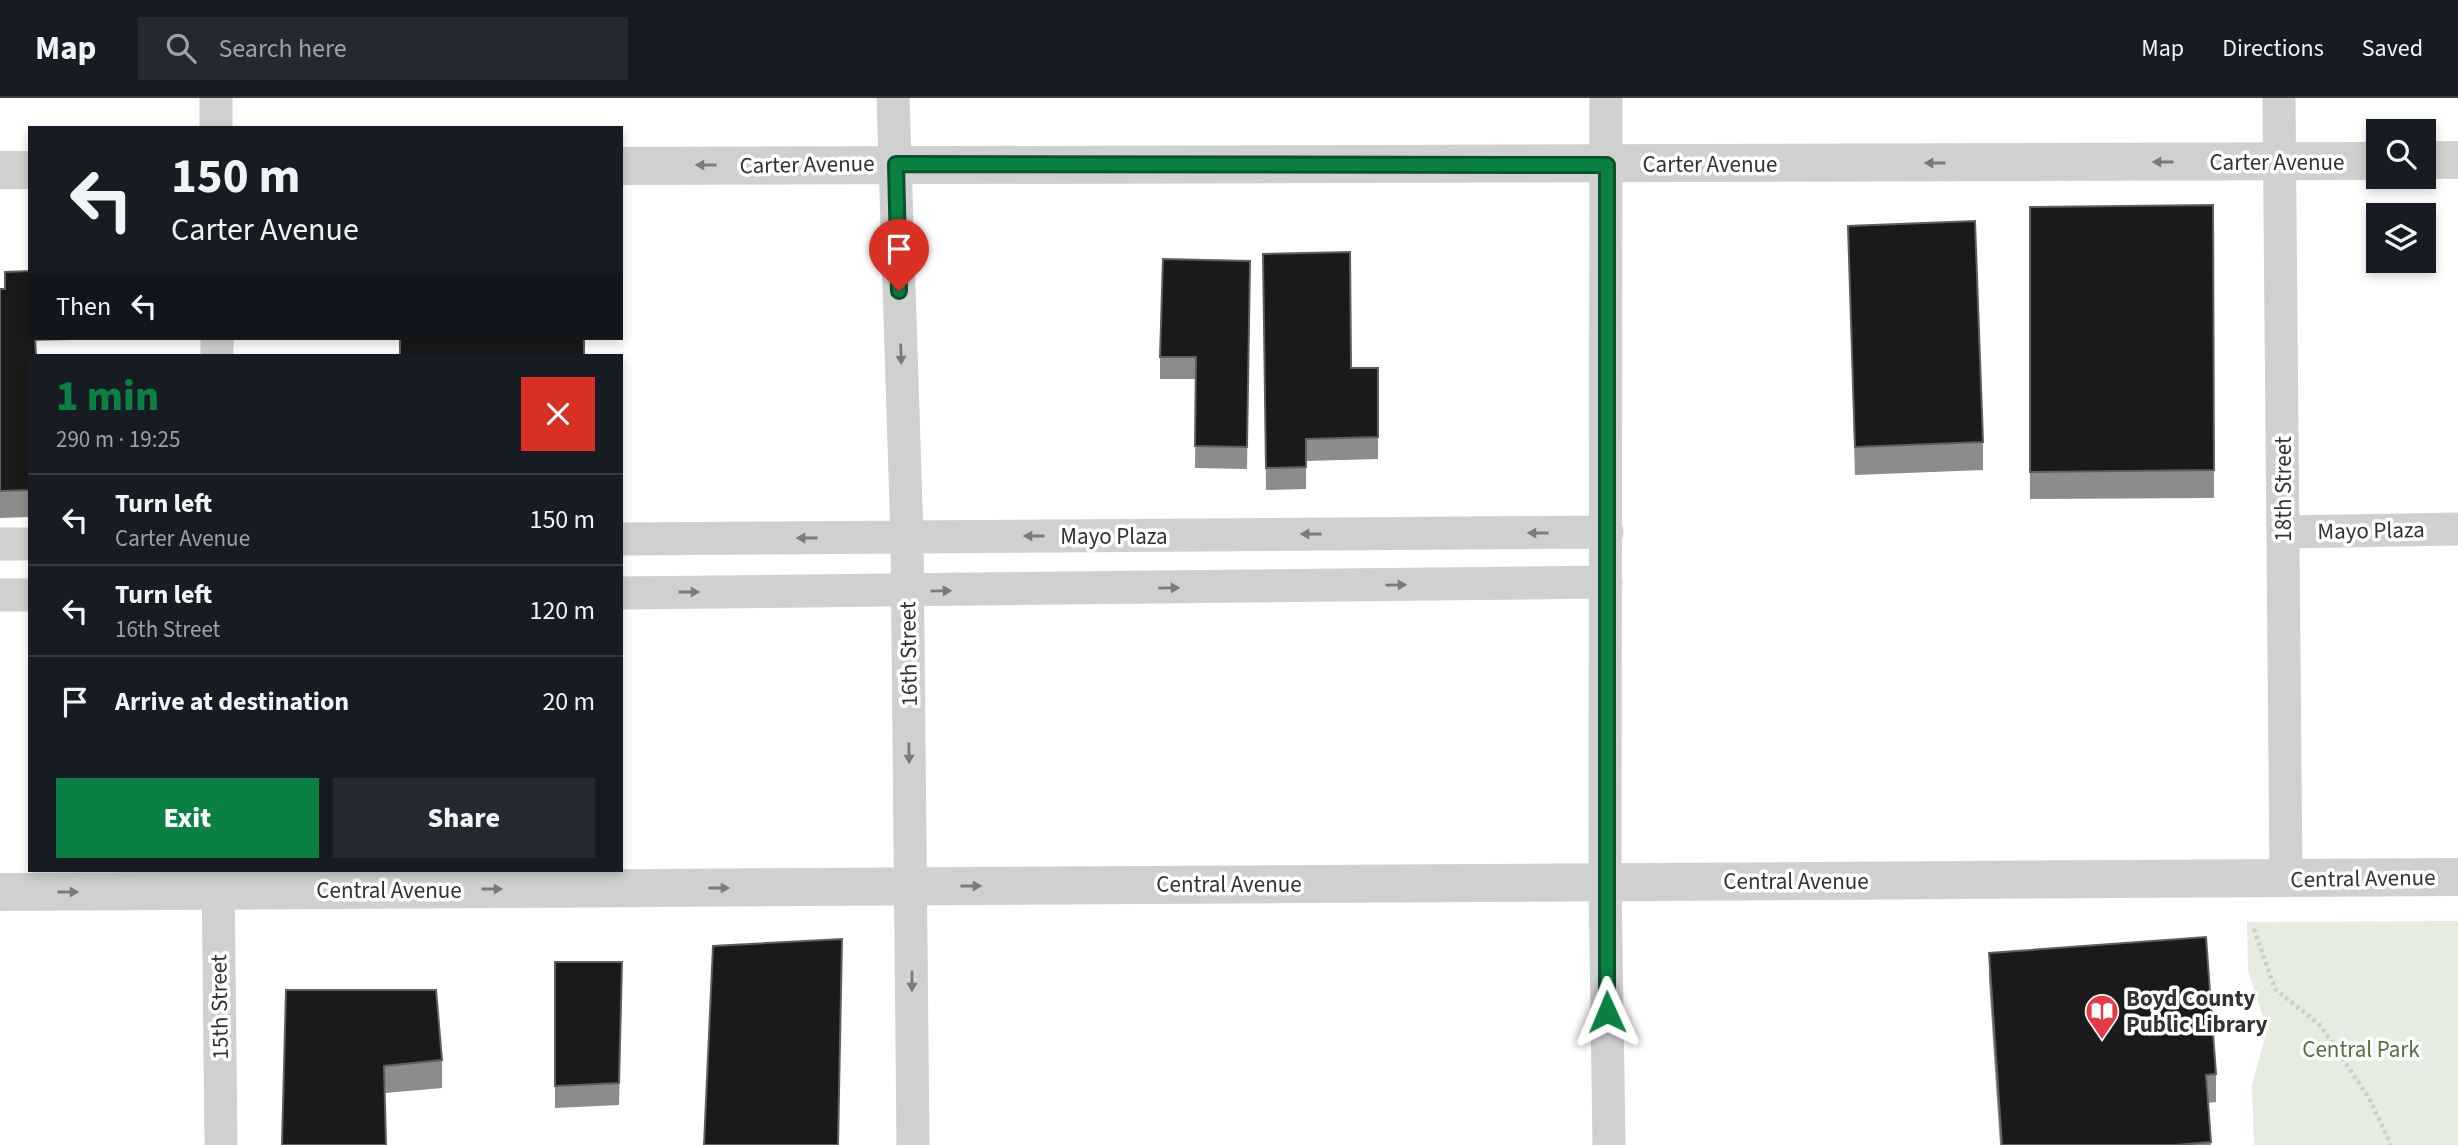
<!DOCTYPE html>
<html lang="en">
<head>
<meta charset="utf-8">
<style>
	body { margin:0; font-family:"Source Sans 3",sans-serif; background:#242831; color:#f1f3f6; height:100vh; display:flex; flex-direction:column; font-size:26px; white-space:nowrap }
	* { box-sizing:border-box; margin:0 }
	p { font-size:23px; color:#9ea1a6 }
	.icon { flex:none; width:38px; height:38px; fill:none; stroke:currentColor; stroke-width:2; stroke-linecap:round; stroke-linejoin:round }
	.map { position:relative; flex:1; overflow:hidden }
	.sheet { position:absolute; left:28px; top:256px; width:595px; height:518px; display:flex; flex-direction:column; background:#171b24; border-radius:0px; box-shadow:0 4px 10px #0003 }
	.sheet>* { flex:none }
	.hud { position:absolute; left:28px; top:28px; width:595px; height:214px; border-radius:0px; box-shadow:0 4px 10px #0003; background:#171b24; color:#f1f3f6; overflow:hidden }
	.tools { position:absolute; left:2366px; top:21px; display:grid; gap:14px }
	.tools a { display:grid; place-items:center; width:70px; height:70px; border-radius:0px; background:#171b24; box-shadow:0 4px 10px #0003; font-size:35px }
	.pin { position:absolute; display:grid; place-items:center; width:60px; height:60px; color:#fff; margin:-72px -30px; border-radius:50% 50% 50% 0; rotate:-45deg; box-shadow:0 0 7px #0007 }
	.pin .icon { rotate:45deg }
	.me { position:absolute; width:77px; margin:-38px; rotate:359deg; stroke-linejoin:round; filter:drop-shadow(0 0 5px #0008) }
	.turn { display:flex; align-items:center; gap:24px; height:147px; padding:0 28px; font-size:32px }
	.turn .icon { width:91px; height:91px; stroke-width:2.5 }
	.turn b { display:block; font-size:49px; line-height:60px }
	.then { display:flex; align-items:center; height:66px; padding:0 28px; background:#0003; gap:14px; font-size:26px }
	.round { display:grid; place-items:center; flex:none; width:74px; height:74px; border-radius:0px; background:#242831 }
	.headline { display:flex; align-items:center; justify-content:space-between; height:119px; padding:0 28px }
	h1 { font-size:42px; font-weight:800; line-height:52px; color:#0b8043 }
	.primary-button { display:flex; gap:14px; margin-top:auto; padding:14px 28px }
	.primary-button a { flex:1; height:80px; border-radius:0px; background:#0b8043; color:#fff; font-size:28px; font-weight:800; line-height:80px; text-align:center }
	.primary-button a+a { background:#242831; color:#f1f3f6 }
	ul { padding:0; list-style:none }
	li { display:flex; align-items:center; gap:21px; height:91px; padding:0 28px; border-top:2px solid #363941 }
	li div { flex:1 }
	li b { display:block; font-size:26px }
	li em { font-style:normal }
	header { display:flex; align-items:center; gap:42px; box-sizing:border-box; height:98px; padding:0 35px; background:#171b24; border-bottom:2px solid #363941 }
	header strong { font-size:33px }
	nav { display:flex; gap:38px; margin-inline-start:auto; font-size:24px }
	.search { width:490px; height:63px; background:#242831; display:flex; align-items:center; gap:18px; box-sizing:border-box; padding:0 24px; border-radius:0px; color:#9ea1a6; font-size:26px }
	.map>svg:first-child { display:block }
	.green { fill:#e6ecdf }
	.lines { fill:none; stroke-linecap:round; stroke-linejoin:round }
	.path { stroke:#cdcdcd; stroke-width:4.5; stroke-dasharray:3.5 3.5; stroke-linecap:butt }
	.minor { stroke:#d0d0d0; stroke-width:33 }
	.tertiary { stroke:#d0d0d0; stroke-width:38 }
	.wall { fill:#8c8c8c }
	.building { fill:#1a1a1a; stroke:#5f5f5f; stroke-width:2 }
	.oneway { fill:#7a7a7a }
	.route-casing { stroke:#07532c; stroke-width:18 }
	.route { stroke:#0b8043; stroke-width:12 }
	.labels { text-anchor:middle; stroke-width:7; stroke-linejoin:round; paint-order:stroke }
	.street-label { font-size:23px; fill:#333; stroke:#fff }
	.poi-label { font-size:23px; font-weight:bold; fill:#333; stroke:#fff; text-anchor:start }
	.park-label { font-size:23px; fill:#56703f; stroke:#fff }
</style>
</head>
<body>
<header>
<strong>Map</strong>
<div class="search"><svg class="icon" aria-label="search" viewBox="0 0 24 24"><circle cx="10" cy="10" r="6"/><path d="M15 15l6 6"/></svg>Search here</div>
<nav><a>Map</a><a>Directions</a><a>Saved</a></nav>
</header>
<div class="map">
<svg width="2458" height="1047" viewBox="0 0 2458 1047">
	<rect width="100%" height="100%" fill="#fff"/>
	<path class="green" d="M2458,823V1047H2254L2252,987L2267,931L2248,872L2247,824Z"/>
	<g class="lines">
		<path class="path" d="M2254,831L2275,891L2321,928L2369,1000L2391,1047"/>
		<path class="minor" d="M216,0V30
			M893,0L907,439L913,1047
			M1606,0L1605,783L1609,1047
			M2279,0L2286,781
			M217,240V257
			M2283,434L2458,431
			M621,441L1607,434
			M0,446H30
			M621,495L1606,484
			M0,497H30
			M218,772L221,1047"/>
		<path class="tertiary" d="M2424,62H2458
			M621,68L2378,63
			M0,72H30
			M0,794L2458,779"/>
	</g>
	<path class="wall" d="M2213,107L2214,400L2030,401V109Z
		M1848,128L1983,344V372L1855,377Z
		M1263,156L1351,270H1378V361L1306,363V391L1266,392Z
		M1250,184L1247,371L1195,370L1196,281H1160V259Z
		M0,191H5L30,240H72V242L35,243L30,257V419L0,420Z
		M1989,855L2216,976V1004L2208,1005L2211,1047H2000L1989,882Z
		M555,864L622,886L619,1007L555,1010Z
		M286,892L442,962V990L385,995Z"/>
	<path class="building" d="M2213,107L2214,372L2030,374V109Z
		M1975,123L1983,344L1855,349L1848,128Z
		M1350,154L1351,270H1378V339L1306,341V369L1266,370L1263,156Z
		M1163,161L1250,163L1247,349L1195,348L1196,259H1160Z
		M30,173V240H35L36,257H30V392L0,393V191H5V174Z
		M400,240H584V257H400Z
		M2206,839L2216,976L2206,977L2211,1044L2175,1047H2002L1989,855Z
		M842,841L838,1047H704L713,848Z
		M555,864H622L619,985L555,988Z
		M286,892H436L442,962L384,968L386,1047H282Z"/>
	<defs><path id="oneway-solid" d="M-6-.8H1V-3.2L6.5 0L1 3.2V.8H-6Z" transform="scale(1.75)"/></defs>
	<g class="oneway">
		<use href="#oneway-solid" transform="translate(2163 64) rotate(180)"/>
		<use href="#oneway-solid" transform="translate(1935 65) rotate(180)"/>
		<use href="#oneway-solid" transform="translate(706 67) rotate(180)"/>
		<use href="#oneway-solid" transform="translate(901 256) rotate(88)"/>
		<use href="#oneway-solid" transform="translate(1538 435) rotate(180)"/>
		<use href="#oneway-solid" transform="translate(1311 436) rotate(180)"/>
		<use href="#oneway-solid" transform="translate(1034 438) rotate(180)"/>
		<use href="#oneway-solid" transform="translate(807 440) rotate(180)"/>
		<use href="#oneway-solid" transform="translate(1396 487) rotate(-1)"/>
		<use href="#oneway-solid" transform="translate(1169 490) rotate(-1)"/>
		<use href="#oneway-solid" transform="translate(941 493) rotate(-1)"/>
		<use href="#oneway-solid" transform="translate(689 494)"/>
		<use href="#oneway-solid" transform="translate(909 655) rotate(89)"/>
		<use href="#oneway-solid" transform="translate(971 788)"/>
		<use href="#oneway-solid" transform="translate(719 790)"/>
		<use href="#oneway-solid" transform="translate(492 791)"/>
		<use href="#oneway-solid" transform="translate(68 794)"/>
		<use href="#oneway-solid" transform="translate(912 883) rotate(90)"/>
	</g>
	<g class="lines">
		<defs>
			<path id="route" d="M899,193L896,66L1607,67V914"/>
		</defs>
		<use href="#route" class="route-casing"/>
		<use href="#route" class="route"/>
	</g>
	<defs>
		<symbol id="library-pin" viewBox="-11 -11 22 30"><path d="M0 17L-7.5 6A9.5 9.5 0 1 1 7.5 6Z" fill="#e63946" stroke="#fff"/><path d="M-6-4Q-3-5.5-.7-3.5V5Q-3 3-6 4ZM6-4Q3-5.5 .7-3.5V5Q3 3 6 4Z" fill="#fff"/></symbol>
	</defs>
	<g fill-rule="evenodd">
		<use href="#library-pin" x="2083" y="894" width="38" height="52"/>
	</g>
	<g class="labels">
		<g class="street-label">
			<text x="2277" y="72">Carter Avenue</text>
			<text transform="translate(807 66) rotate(-1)" y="8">Carter Avenue</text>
			<text x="1710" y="74">Carter Avenue</text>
			<text transform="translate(2283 391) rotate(-90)" y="8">18th Street</text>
			<text transform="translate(2371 432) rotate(-1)" y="8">Mayo Plaza</text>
			<text x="1114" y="446">Mayo Plaza</text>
			<text transform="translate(908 556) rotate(-91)" y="8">16th Street</text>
			<text transform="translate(2363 780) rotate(-1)" y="8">Central Avenue</text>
			<text x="1796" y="791">Central Avenue</text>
			<text x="1229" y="794">Central Avenue</text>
			<text x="389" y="800">Central Avenue</text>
			<text transform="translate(219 909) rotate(-91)" y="8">15th Street</text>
		</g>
		<g class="poi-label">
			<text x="2126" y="908">Boyd County<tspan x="2126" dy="26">Public Library</tspan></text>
		</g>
		<g class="park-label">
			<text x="2361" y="959">Central Park</text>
		</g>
	</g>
</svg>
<div class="tools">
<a><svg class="icon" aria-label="search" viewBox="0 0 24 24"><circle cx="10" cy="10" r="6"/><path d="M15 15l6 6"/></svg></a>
<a><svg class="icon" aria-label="layers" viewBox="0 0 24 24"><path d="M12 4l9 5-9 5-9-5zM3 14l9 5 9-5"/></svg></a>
</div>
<div class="pin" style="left:899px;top:193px;background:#d93025"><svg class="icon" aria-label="arrive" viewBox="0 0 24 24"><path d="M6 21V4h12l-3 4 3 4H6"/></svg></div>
<svg class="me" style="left:1607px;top:914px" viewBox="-20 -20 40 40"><path d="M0-17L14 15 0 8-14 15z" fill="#0b8043" stroke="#fff" stroke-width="4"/></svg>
<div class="hud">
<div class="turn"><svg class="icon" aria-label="left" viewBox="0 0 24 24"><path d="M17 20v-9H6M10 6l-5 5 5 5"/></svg><div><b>150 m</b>Carter Avenue</div></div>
<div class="then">Then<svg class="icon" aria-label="left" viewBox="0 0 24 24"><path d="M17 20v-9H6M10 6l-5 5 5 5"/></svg></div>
</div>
<section class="sheet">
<div class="headline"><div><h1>1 min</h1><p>290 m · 19:25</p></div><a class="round" style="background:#d93025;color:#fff"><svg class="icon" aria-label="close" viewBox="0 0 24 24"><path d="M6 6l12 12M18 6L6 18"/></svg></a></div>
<ul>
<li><svg class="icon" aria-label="left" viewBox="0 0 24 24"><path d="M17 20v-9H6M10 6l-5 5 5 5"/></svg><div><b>Turn left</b><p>Carter Avenue</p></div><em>150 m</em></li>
<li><svg class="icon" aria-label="left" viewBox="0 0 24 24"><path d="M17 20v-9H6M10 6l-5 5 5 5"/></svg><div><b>Turn left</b><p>16th Street</p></div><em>120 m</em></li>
<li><svg class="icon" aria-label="arrive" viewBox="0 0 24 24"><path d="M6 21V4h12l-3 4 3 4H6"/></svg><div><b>Arrive at destination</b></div><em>20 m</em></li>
</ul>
<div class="primary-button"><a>Exit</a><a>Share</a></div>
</section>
</div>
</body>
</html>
